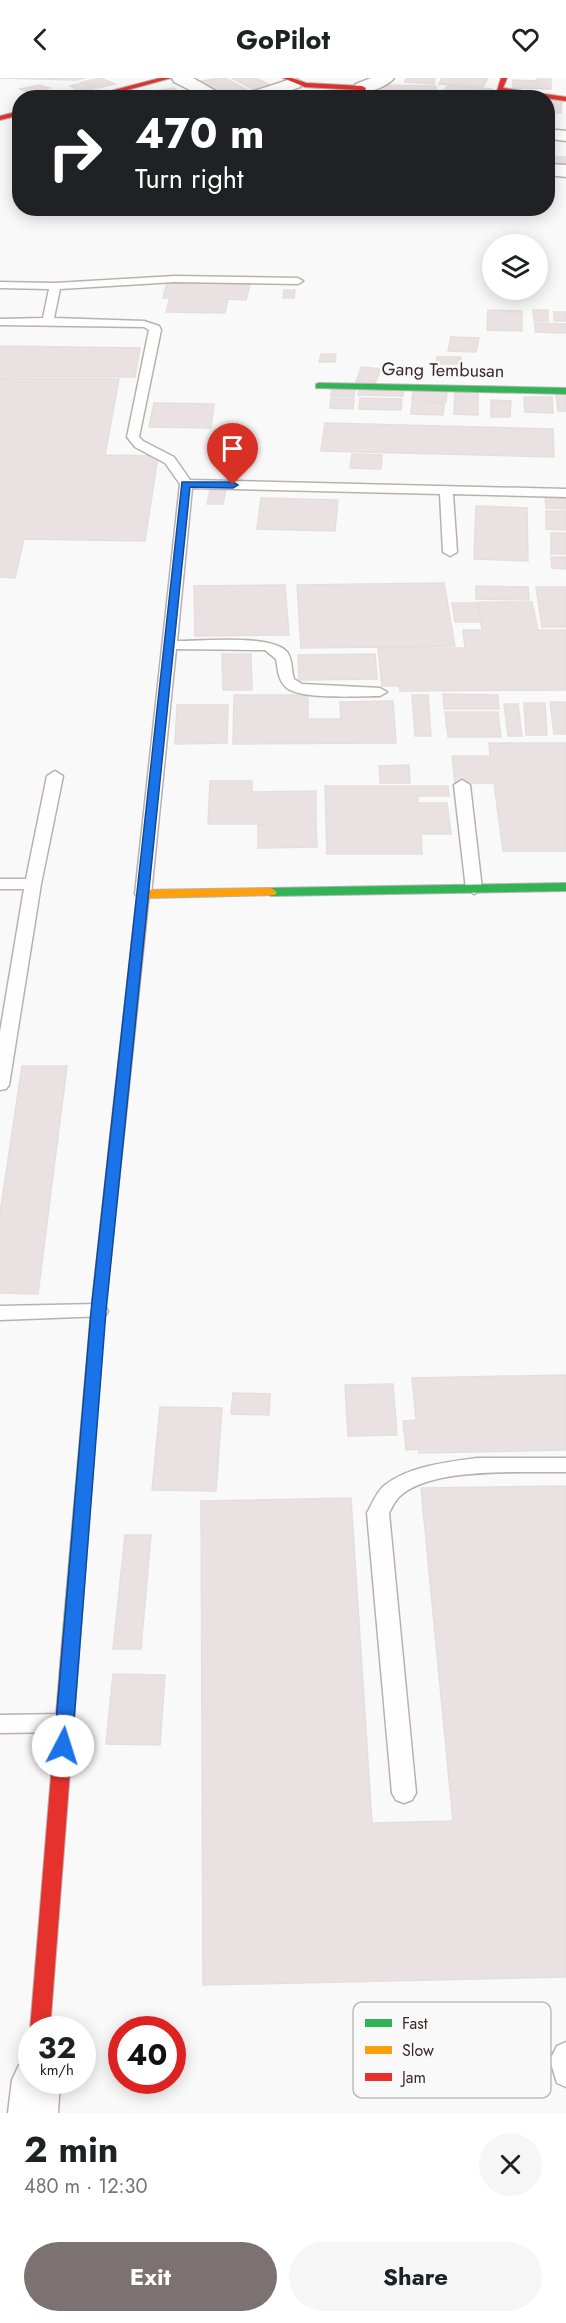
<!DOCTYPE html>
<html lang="en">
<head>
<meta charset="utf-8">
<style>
	body { margin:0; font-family:Jost,sans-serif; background:#f6f6f6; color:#202124; height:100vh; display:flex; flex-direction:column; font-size:22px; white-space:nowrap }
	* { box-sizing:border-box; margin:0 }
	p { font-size:20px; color:#757577 }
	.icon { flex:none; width:33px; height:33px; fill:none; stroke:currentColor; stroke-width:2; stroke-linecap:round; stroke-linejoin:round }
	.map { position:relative; height:2035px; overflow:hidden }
	.panel { display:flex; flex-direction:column; background:#fff; flex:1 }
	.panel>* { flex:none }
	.guide { position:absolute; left:12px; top:12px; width:543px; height:126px; border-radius:24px; box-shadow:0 3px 15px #0003; background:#202124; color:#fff; overflow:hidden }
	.tools { position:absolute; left:482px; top:156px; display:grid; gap:12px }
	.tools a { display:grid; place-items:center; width:66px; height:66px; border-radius:50%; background:#fff; box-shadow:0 3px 15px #0003; font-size:30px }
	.speed { position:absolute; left:18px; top:1938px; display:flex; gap:12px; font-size:30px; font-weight:700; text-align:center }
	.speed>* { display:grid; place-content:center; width:78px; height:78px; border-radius:50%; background:#fff; box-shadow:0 3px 15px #0003; line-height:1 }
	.speed small { font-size:15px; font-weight:400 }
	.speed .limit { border:9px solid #d22; background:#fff; color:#111 }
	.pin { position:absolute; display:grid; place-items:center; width:51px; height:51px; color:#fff; margin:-62px -26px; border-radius:50% 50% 50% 0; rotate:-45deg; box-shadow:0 0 6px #0007 }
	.pin .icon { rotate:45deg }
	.me { position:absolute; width:66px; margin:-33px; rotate:5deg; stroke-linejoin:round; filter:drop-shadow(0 0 4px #0008) }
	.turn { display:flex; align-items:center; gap:21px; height:126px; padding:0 24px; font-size:27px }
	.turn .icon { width:78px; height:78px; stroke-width:2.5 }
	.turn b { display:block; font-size:42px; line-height:51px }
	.round { display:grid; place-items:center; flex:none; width:63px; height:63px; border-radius:32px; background:#f6f6f6 }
	.overview { display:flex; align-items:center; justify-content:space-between; height:102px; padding:0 24px }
	h1 { font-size:36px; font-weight:700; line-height:45px }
	.primary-button { display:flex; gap:12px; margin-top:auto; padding:12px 24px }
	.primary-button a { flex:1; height:69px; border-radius:36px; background:#7c7271; color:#fff; font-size:24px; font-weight:700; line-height:69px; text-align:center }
	.primary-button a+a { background:#f6f6f6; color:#202124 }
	header { display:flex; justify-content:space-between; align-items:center; height:78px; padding:0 24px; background:#fff; font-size:27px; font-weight:700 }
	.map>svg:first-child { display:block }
	.building { fill:#eae1e3; stroke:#e5dee0; stroke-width:1.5 }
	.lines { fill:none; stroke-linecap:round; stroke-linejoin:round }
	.lane-casing { stroke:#b8b1b0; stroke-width:3 }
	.street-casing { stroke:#b8b1b0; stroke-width:3 }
	.fast-casing { stroke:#b8b1b0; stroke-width:2 }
	.slow-casing { stroke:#b8b1b0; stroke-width:2 }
	.jam-casing { stroke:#b8b1b0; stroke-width:2 }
	.lane { fill:#fefefe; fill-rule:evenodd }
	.street { fill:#fefefe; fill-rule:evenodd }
	.fast { fill:#30b455; fill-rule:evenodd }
	.slow { fill:#ff9f0a; fill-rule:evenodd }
	.jam { fill:#e5322d; fill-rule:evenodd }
	.route { fill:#1a73e8; stroke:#114b97; stroke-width:1.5 }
	.labels { text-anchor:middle; stroke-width:4.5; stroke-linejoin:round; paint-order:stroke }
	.far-street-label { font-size:18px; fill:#392928; stroke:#f9f9f9 }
	.key { fill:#f9f9f9; stroke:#bfbbba; stroke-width:1.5 }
	.key-label { font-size:16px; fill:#392928 }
</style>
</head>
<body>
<header><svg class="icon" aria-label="back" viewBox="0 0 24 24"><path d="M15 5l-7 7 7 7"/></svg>GoPilot<svg class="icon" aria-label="heart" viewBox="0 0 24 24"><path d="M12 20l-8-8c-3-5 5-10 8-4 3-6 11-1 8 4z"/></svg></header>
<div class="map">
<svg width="566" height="2035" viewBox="0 0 566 2035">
	<rect width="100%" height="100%" fill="#f9f9f9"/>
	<path class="building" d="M0,0H85L76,2Z
		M101,0L115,6L97,10L82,4Z
		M219,0H225L251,14L225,19L197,4Z
		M232,0H256L274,9L256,13Z
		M406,0H435L434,6L405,4Z
		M442,0H488L483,9L439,6Z
		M537,1H551V11L513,10V2L536,3Z
		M83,5L96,10L83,14L70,8Z
		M39,7L49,10L30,15L20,11Z
		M369,7L436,8V18L369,17Z
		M447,8L492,11L488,19L442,16Z
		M174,10L187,20H146L140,15Z
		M548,22H562L561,35L548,34Z
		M548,79H566V90L548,89Z
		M167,204L250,206L246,222L228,221L225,235L166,234L170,220H163Z
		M284,212H295L294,220H283Z
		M488,232L522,233V253L487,252Z
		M533,232H548V243H534Z
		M554,234H566V243H554Z
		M535,245L566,246V255L535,254Z
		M451,259L479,260L476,274L448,273Z
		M0,268L140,270L135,299L0,298Z
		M321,276H336L335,284H319Z
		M437,279H461V286H437Z
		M361,289L381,291L375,305L356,304Z
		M0,300L119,301L105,377L158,378L145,463L24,461L15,500L0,499Z
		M359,309L404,310L403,318L358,317Z
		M332,310H355L354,319L331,318Z
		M413,313L447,314L446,324L412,322Z
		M455,313L478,314V337L454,336Z
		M556,316H566V333H558Z
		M524,319H552L553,335L525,334Z
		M331,320L354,321L353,331L330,330Z
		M360,320L402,321L401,332L359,331Z
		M491,322L511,323L510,339H491Z
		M412,324L444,325L443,337L411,336Z
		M154,325L214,326L211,350L149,349Z
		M325,345L553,351L554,379L321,373Z
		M352,376L382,377L381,391L350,390Z
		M210,412H226L223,426H207Z
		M545,418H566V431L546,430Z
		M261,420L338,422L335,453L257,451Z
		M476,428L527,430L528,483L474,481Z
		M546,433H566V452L546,451Z
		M551,455H566V476H551Z
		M551,479H566V491L552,490Z
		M444,505L455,568L301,570L297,507Z
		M285,507L289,557L195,558L194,508Z
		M476,508L528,509L529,522L476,521Z
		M536,509H566V549H542Z
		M478,524H532L538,552H566V612L400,613L399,608H382L378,570H465L463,552H482Z
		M452,525H477L480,544H455Z
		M222,576H251L252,612H223Z
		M375,576L377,601L299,602L298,577Z
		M443,616L498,617L499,631H444Z
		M234,617H308V641H341L340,624L393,623L396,665L233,666Z
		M412,617H428L431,658H415Z
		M550,624H566V656H554Z
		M524,625H545L547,657H526Z
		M504,626H518L522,658H508Z
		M177,627H228L227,665L175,666Z
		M445,634H498L501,659H448Z
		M489,665H566V773H503L494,705H455L452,678H490Z
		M409,687L410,705H380L379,688Z
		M210,703H252V714L316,713V746H208Z
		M325,708H448L449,718H418V725H447L451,756H421L422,776H327Z
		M258,746H316L317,769L258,770Z
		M22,988H67L38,1216L0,1215V1135Z
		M566,1297V1372L419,1375V1371L406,1372L403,1343L416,1342L412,1300Z
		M393,1306L397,1357L348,1358L345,1307Z
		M233,1315L270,1316L269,1337L231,1336Z
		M160,1329L222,1330L216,1413L152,1412Z
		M566,1408V1899L203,1907L201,1423L351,1420L372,1745L453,1743L421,1410Z
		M125,1457H151L141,1571H113Z
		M113,1596L165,1597L160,1667L106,1666Z"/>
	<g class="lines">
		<defs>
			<path id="lane" d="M175,198L298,200L303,203L298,206L175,204L60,211L54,240L144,243L159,248L161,252L139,359L143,363L174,379L190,402L566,411V419L453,416L457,474L450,478L443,474L440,416L192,410L177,563C200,563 272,556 287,574C293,582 291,592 294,601L302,606L380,610L387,614L380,618C360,618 303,622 287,610C278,603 278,591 276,581L265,572L176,571L151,816L143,821L135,816L180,406L165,385L135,369L127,359L149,252L144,249L0,247V241L43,240L49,211L0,210V204L55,205Z
				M55,693L63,698L41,806L9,1007L6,1011L0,1012V954L24,811H0V801H26L47,698Z
				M462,702L470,707L482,811L474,816L466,811L454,707Z
				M98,1226L105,1228L108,1233L105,1238L0,1242V1228Z
				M477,1380H566V1394C523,1395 431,1388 399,1419C394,1424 392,1430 389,1435L416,1715L412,1722L404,1725L396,1722L392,1715L367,1435C372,1426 377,1413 385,1407C410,1388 447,1384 477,1380Z
				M65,1636L73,1639L77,1645L73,1651L65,1654L0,1655V1637Z
				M566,1964V2009L557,2005L550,1982L557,1968Z"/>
			<path id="street" d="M172,0H193L228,20H206L174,4Z
				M294,0L303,5L300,9L269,20H243L245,16Z
				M371,0H394C387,9 367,16 356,14L353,10L356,6Z
				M557,52L566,53V63L551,61L548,57L551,53Z
				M548,86L566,87V99L548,97Z
				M32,1982V2002H60L58,2035H8L12,2002L19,1987Z"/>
			<path id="fast" d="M319,305L566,310V316L316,310V306Z
				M566,805V813L271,818L265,814L271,810Z
				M118,1045L125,1049L105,1233L80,1564L77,1569L71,1570L65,1569L62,1564L91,1233L111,1049Z"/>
			<path id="slow" d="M271,810L277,814L275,817L149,820L125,1049L123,1052H113L111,1049L137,816L143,812Z"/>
			<path id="jam" d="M160,0H171L98,20H84Z
				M283,0H292L306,5L362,8L366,10L363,20H356L358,12L305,9Z
				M501,0H507L503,10L566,19V23L497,13Z
				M20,33V37L0,42V38Z
				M71,1558L77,1559L80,1564L50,1952H32V1955L30,1952L62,1564L65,1559Z"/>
		</defs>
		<use href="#lane" class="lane-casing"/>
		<use href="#street" class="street-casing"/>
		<use href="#fast" class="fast-casing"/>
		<use href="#slow" class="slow-casing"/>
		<use href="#jam" class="jam-casing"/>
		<use href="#lane" class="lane"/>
		<use href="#street" class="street"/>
		<use href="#fast" class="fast"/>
		<use href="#slow" class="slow"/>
		<use href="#jam" class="jam"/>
	</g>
	<path class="route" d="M182,404H233L238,407L233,410L190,409L106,1233L72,1668L69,1673L63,1676L57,1673L54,1668L91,1233Z"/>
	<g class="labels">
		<g class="far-street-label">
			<text transform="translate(443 292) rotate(1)" y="6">Gang Tembusan</text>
		</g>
	</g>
	<rect x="353" y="1924" width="198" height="96" rx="9" class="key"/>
	<rect x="365" y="1941" width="27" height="8" fill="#30b455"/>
	<rect x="365" y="1968" width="27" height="8" fill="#ff9f0a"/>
	<rect x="365" y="1995" width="27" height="8" fill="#e5322d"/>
	<g class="key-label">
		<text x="402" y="1951">Fast</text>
		<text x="402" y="1978">Slow</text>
		<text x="402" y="2005">Jam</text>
	</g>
</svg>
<div class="tools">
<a><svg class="icon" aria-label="layers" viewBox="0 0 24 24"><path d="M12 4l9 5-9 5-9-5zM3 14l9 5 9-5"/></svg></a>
</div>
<div class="speed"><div>32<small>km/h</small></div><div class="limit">40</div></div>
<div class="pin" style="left:233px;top:407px;background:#d93025"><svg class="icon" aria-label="arrive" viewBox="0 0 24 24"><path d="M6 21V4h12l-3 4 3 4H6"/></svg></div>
<svg class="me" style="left:63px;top:1668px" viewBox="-20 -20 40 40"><circle r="19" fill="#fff"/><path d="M0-13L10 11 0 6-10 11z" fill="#1a73e8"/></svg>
<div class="guide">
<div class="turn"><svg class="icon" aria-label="right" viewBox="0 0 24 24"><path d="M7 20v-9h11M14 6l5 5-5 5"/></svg><div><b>470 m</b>Turn right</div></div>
</div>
</div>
<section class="panel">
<div class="overview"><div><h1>2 min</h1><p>480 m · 12:30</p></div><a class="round"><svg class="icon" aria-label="close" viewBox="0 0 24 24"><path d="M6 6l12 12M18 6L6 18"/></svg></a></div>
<div class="primary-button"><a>Exit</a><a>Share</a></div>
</section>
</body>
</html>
